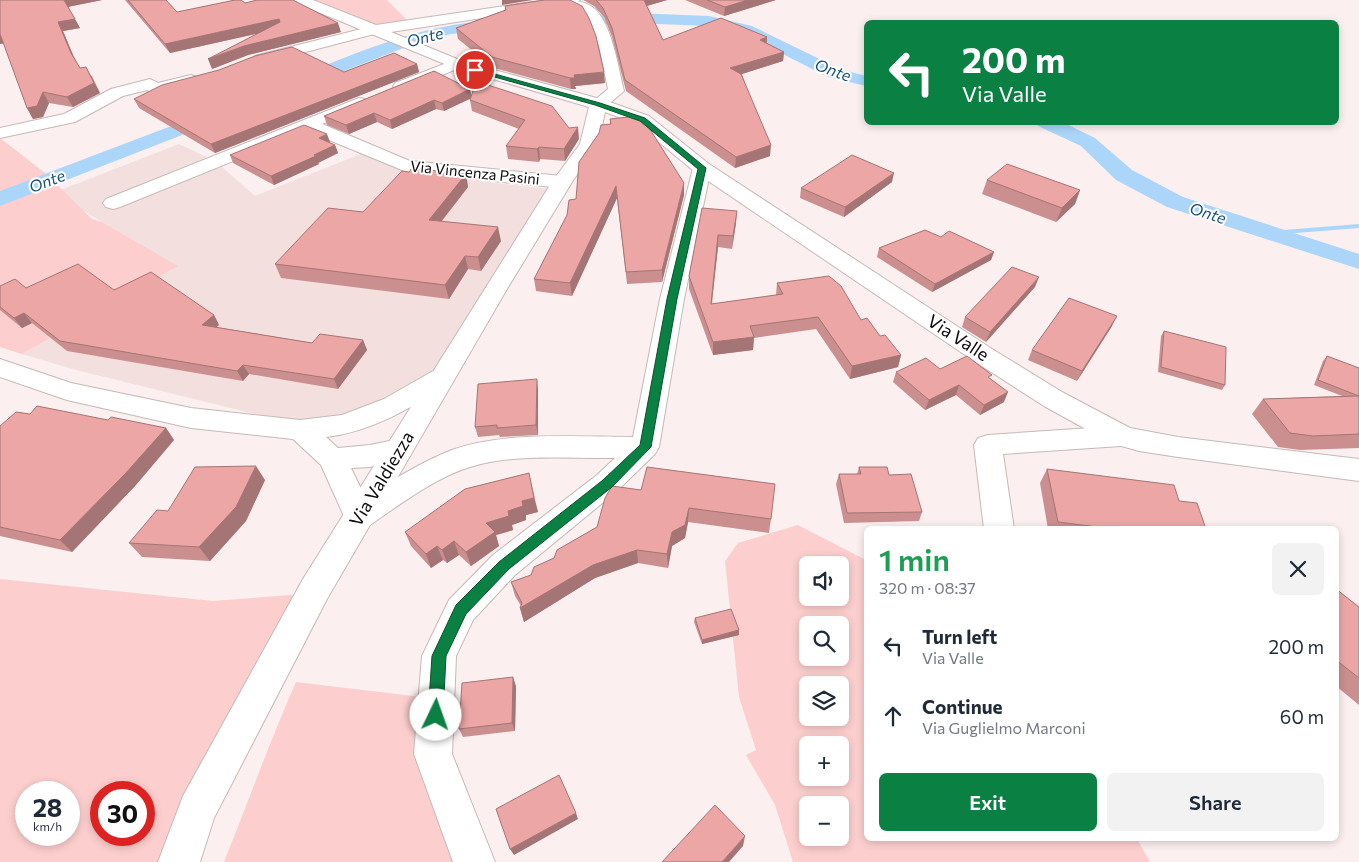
<!DOCTYPE html>
<html lang="en">
<head>
<meta charset="utf-8">
<style>
	body { margin:0; font-family:Commissioner,sans-serif; background:#f2f2f3; color:#1f2937; height:100vh; display:flex; flex-direction:column; font-size:19px; white-space:nowrap }
	* { box-sizing:border-box; margin:0 }
	p { font-size:16px; color:#747a83 }
	.icon { flex:none; width:28px; height:28px; fill:none; stroke:currentColor; stroke-width:2; stroke-linecap:round; stroke-linejoin:round }
	.map { position:relative; flex:1; overflow:hidden }
	.drawer { position:absolute; left:864px; top:526px; width:475px; height:315px; display:flex; flex-direction:column; background:#fff; border-radius:8px; box-shadow:0 2px 8px #0003 }
	.drawer>* { flex:none }
	.hud { position:absolute; left:864px; top:20px; width:475px; height:105px; border-radius:8px; box-shadow:0 2px 8px #0003; background:#0b8043; color:#fff; overflow:hidden }
	.fabs { position:absolute; left:799px; top:556px; display:grid; gap:10px }
	.fabs a { display:grid; place-items:center; width:50px; height:50px; border-radius:8px; background:#fff; box-shadow:0 2px 8px #0003; font-size:25px }
	.speed { position:absolute; left:15px; top:781px; display:flex; gap:10px; font-size:25px; font-weight:700; text-align:center }
	.speed>* { display:grid; place-content:center; width:65px; height:65px; border-radius:50%; background:#fff; box-shadow:0 2px 8px #0003; line-height:1 }
	.speed small { font-size:12px; font-weight:400 }
	.speed .limit { border:8px solid #d22; background:#fff; color:#111 }
	.pin { position:absolute; display:grid; place-items:center; width:42px; height:42px; color:#fff; margin:-21px; border:2px solid #fff; border-radius:50%; box-shadow:0 1px 5px #0007 }
	.me { position:absolute; width:55px; margin:-28px; rotate:3deg; stroke-linejoin:round; filter:drop-shadow(0 0 4px #0008) }
	.turn { display:flex; align-items:center; gap:18px; height:105px; padding:0 15px; font-size:22px }
	.turn .icon { width:65px; height:65px; stroke-width:2.5 }
	.turn b { display:block; font-size:35px; line-height:42px }
	.round { display:grid; place-items:center; flex:none; width:52px; height:52px; border-radius:8px; background:#f2f2f3 }
	.overview { display:flex; align-items:center; justify-content:space-between; height:85px; padding:0 15px }
	h1 { font-size:30px; font-weight:600; line-height:38px; color:#1e9e55 }
	.primary-button { display:flex; gap:10px; margin-top:auto; padding:10px 15px }
	.primary-button a { flex:1; height:58px; border-radius:8px; background:#0b8043; color:#fff; font-size:20px; font-weight:600; line-height:58px; text-align:center }
	.primary-button a+a { background:#f2f2f3; color:#1f2937 }
	ul { padding:0; list-style:none }
	li { display:flex; align-items:center; gap:15px; height:70px; padding:0 15px }
	li div { flex:1 }
	li b { display:block; font-size:19px }
	li em { font-style:normal }
	.map>svg:first-child { display:block }
	.built { fill:#f4dfdf }
	.green { fill:#fccfce; fill-rule:evenodd }
	.lines { fill:none; stroke-linecap:round; stroke-linejoin:round }
	.stream { fill:#acd6f9; fill-rule:evenodd }
	.canal { fill:#acd6f9; fill-rule:evenodd }
	.street-casing { stroke:#c5b9b8; stroke-width:2 }
	.secondary-casing { stroke:#c5b9b8; stroke-width:2 }
	.street { fill:#fff; fill-rule:evenodd }
	.secondary { fill:#fff; fill-rule:evenodd }
	.wall { fill:#cb8f8f }
	.shaded-wall { fill:#a57474 }
	.building { fill:#eca6a6; stroke:#a57474 }
	.route { fill:#0b8043; stroke:#07532c }
	.labels { text-anchor:middle; stroke-width:4; stroke-linejoin:round; paint-order:stroke }
	.far-street-label { font-size:15px; fill:#100b0b; stroke:#fff }
	.far-water-label { font-size:16px; font-style:italic; fill:#18527b; stroke:#fff }
	.street-label { font-size:18px; fill:#100b0b; stroke:#fff }
</style>
</head>
<body>
<div class="map">
<svg width="1359" height="862" viewBox="0 0 1359 862">
	<rect width="100%" height="100%" fill="#fcefef"/>
	<path class="built" d="M179,144L215,161L255,196L371,150L412,174L549,189L442,379L331,420L288,422L76,370L22,354L177,266L53,193Z"/>
	<path class="green" d="M313,0H387L407,20L380,27Z
		M0,138L45,173L92,219L102,222L178,266L22,354L0,347Z
		M798,525L866,560V839H1137L1150,862H793L775,805L746,755L756,750L739,697L725,561L738,543ZM808,565H840V598H808ZM808,625H840V658H808ZM808,685H840V718H808ZM808,745H840V778H808ZM808,805H840V838H808Z
		M0,579L213,601L303,594L165,862H0ZM26,792H69V835H26ZM101,792H144V835H101Z
		M296,682L430,698L468,862H224C248,802 270,741 296,682Z"/>
	<g class="lines">
		<path class="stream" d="M1359,224V228L1271,235L1268,233L1271,231Z"/>
		<path class="canal" d="M633,13L709,16L752,26L840,69L866,76V86L828,77L741,33L709,26L633,23L560,26L554,24L552,21L554,18L560,16Z
			M498,20L504,22L506,25L504,28L451,34L424,40L303,87L297,88L291,87L288,83L291,79C362,51 420,24 498,20Z
			M216,109L223,111L226,115L223,119L0,206V191Z
			M1035,122H1062L1095,138L1132,170L1183,197L1359,254V269L1167,207L1116,180L1081,146L1038,126Z"/>
		<defs>
			<path id="street" d="M563,0C574,0 587,1 596,10C613,29 618,67 624,91L604,108H592L590,104L608,89L599,46L591,27L584,15L564,4Z
				M373,26L378,27L380,30L378,33L260,64L255,62L252,59L255,56Z
				M457,59L462,61L465,64L462,67L407,89H395L393,86L395,83Z
				M191,75L197,77L199,80L197,83L155,94L147,90L123,96L75,122L0,138V128L64,114L111,89L150,79L158,83Z
				M359,98L365,99L367,103L365,107L322,124L410,161L562,176L569,178L572,182L569,186L562,188L407,172L307,131L120,207L113,209L106,207L103,203L106,199Z
				M702,162L709,164L711,168L684,299L659,447L655,454L617,491L515,575L473,620L456,656L452,754L495,862H453L414,754L422,656L449,600L493,555L597,475L615,458C568,459 516,453 470,467C436,477 399,505 370,525L359,528L348,525L321,465L293,439L191,428L67,400L0,377V359L71,383L191,408L300,420L342,415L384,399L433,371L442,368L451,371L455,377L451,383C412,407 372,432 326,437L338,448L370,445L399,439L409,443L413,450L409,457L370,467L351,468L365,497C393,480 421,462 452,450C503,431 578,437 633,437L660,299L693,168L695,164Z
				M1121,426L1131,429L1135,436L1131,443L1121,446L1003,454L1014,529H984L974,445L978,438L988,435Z"/>
			<path id="secondary" d="M294,0H313L376,25L546,0H580L573,4L391,32L462,61L604,100L649,116L709,164L992,349L1062,392L1130,428L1178,437L1359,459V481L1178,457L1139,451L1111,443L1044,406L974,361L695,172L637,124L605,112L598,144L572,182L507,289L327,599L214,818L200,862H158L183,796L303,579L552,182L580,144L589,107L452,67L296,3Z"/>
		</defs>
		<use href="#street" class="street-casing"/>
		<use href="#secondary" class="secondary-casing"/>
		<use href="#street" class="street"/>
		<use href="#secondary" class="secondary"/>
	</g>
	<path class="wall" d="M0,0H102L68,7L80,28L63,31L75,59L80,68L92,76L100,93L73,107L49,103L43,117L33,119L27,108L4,43L0,44Z
		M125,0H166L177,12L245,3L341,32L248,55L212,69L256,34L170,53Z
		M583,0H667L647,6L663,40L767,37V43L784,52L783,61L742,74L770,156L735,168L626,91L612,37L604,17L594,6Z
		M685,0H776L724,16Z
		M505,6L605,83L575,86L576,89H571L494,68L458,39L456,28L505,10Z
		M417,64L419,72L215,153L139,108L134,99L344,72Z
		M434,71L471,95L569,128L579,139L565,161L540,159L539,162L508,159L506,146L519,129L472,111L470,100V98L444,111L436,109L392,129L377,122L349,134L327,125L324,116Z
		M610,119L684,195L662,282L627,284L617,198L572,296L536,291L534,279L576,199L610,124Z
		M330,142L329,143L335,145L338,153L318,163L319,164L274,185L233,163L230,155Z
		M409,172L466,174L468,187L442,221L501,241L481,271L468,269L449,299L281,278L275,264L363,212Z
		M987,180L1080,190L1075,204L1056,222L982,194Z
		M892,182L844,217L800,198L801,188Z
		M702,208L736,223L732,249L718,247L712,304L776,295L777,283L861,320L880,336L901,355L898,367L850,379L816,329L754,338L753,350L713,355L689,289V276Z
		M941,237L994,252L991,260L932,292L877,257L879,248Z
		M0,286L26,288L114,290L214,315L219,325L216,327L312,343L363,340L367,350L338,389L249,374L243,381L67,351L32,323L22,328L0,310Z
		M1035,287L986,342L962,327L965,317Z
		M1112,326L1077,381L1028,360L1032,350Z
		M1164,331L1225,385L1222,390L1158,372L1161,336Z
		M1327,356L1359,368V448L1300,450L1278,447L1252,414L1263,399L1342,396L1314,385L1323,361Z
		M940,369L991,379L1004,402L980,415L956,395L925,410L893,382L896,372Z
		M538,389V435L500,437L499,435L478,437L475,427Z
		M30,414L108,420L166,428L174,440L135,486L72,552L0,536V426Z
		M859,467L922,512L919,521L844,523L836,484L839,474H857Z
		M1047,469L1206,529H1048L1040,483Z
		M529,473L538,512L526,515V520L512,525L513,530L496,535L499,546L471,566L459,555L447,563L443,560L431,568L411,546L405,532Z
		M265,480L246,521L210,561L142,557L129,543L168,511Z
		M612,486L771,519L769,533L688,522L685,538L672,546L668,568L638,563L595,578L524,622L520,608L521,606L515,596L511,582L531,575L597,527Z
		M1336,589L1359,607V705L1336,686Z
		M695,618L739,630V635L702,644L694,622Z
		M516,686L515,731L463,737L459,729Z"/>
	<path class="shaded-wall" d="M63,0H102L67,7Z
		M502,0H533L502,5Z
		M643,0H667L643,7Z
		M748,0H776L724,16L725,7Z
		M75,19L80,28L63,31L76,63L71,53L58,22Z
		M279,19L282,28L170,53L165,44Z
		M338,23L341,32L248,55L212,69L208,59L244,46Z
		M0,34L6,43L0,44Z
		M767,37L766,47L760,40Z
		M784,52L783,61L729,78L730,68Z
		M417,64L419,72L215,153L211,144Z
		M86,67L100,93L73,107L67,97Z
		M604,72L605,83L575,86L576,89H571L570,78L574,75Z
		M470,89L472,98L444,111L442,103Z
		M43,92L49,103L43,117L33,119L27,108Z
		M434,100L436,109L392,129L390,120Z
		M374,113L377,122L349,134L346,125Z
		M578,127L579,139L565,161L564,149Z
		M327,134L330,142L322,146L319,138Z
		M335,145L338,153L318,163L319,164L274,185L271,176Z
		M771,145L770,156L735,168L736,157Z
		M539,147L540,159L539,162L537,149Z
		M894,173L892,182L844,217L845,207Z
		M466,174L468,187L432,233L429,220Z
		M684,183V195L662,282V270Z
		M616,186L617,198L572,296L570,283Z
		M1080,190L1075,204L1056,222L1062,208Z
		M737,211L736,223L732,249L733,236Z
		M498,227L501,241L481,271L478,257Z
		M718,235V247L710,316L711,304Z
		M994,252L991,260L932,292L935,284Z
		M465,256L468,269L449,299L445,285Z
		M1039,277L1035,287L986,342L990,332Z
		M24,313L32,323L22,328L14,318Z
		M214,315L219,325L207,335L202,325Z
		M1117,316L1112,326L1077,381L1082,371Z
		M754,337L753,350L713,355V342Z
		M363,340L367,350L338,389L334,379Z
		M901,355L898,367L850,379L852,366Z
		M243,365L249,374L243,381L237,371Z
		M537,379L538,389V435L536,425Z
		M959,385L956,395L925,410L929,400Z
		M1008,392L1004,402L980,415L984,405Z
		M166,428L174,440L135,486L72,552L60,540Z
		M256,466L265,480L246,521L210,561L199,547Z
		M534,498L538,512L526,515V520L512,525L513,530L496,535L499,546L471,566L466,552L486,523L508,511L522,501Z
		M689,508L688,522L685,538L672,546L668,568L667,554L672,532Z
		M454,541L459,555L447,563L442,550Z
		M437,546L443,560L431,568L426,554Z
		M637,550L638,563L595,578L524,622L520,608L593,565Z
		M739,630V635L702,644V640Z
		M513,677L516,686L515,731L512,723Z
		M576,813L578,819L514,855L510,849Z
		M745,836L743,846L729,862H722Z"/>
	<path class="building" d="M0,0H64L75,19L58,22L71,53L80,68L86,67L94,83L67,97L43,92L37,106L27,108L0,34Z
		M128,0H166L177,12L235,0H241L245,3L257,0H293L338,23L244,46L208,59L280,22L279,19L165,44Z
		M545,0H570L582,6L589,18L596,36L604,72L574,75L575,78H570L492,57L456,28L506,10L505,6Z
		M596,0H644L663,40L721,18L767,37L760,40L784,52L730,68L741,74L771,145L736,157L625,80L612,28L603,8Z
		M707,0H748L725,7Z
		M292,47L344,72L394,53L417,64L211,144L134,99L162,85L219,70L255,56Z
		M434,71L470,89L442,103L434,100L390,120L374,113L346,125L324,116Z
		M476,81L552,106L569,128L578,127L564,149L539,147L537,149L506,146L525,120L470,100Z
		M638,116L646,123L684,183L662,270L626,272L616,186L570,283L534,279L567,215L569,200L576,199L579,162L599,133L601,125L611,124L610,119Z
		M304,125L327,134L319,138L335,145L314,155L316,156L271,176L230,155Z
		M852,155L894,173L845,207L801,188Z
		M1007,164L1080,190L1062,208L987,180Z
		M412,168L466,174L429,220L498,227L478,257L465,256L445,285L275,264L328,208L363,212L402,171L409,172Z
		M702,208L737,211L733,236L718,235L711,304L783,294L777,283L829,276L841,286L861,320L867,318L880,336L885,335L901,355L852,366L818,317L750,326L754,337L713,342L689,276Z
		M925,230L941,237L949,231L994,252L935,284L879,248Z
		M78,264L114,290L151,272L214,315L202,325L312,343L320,334L363,340L334,379L243,365L237,371L60,341L24,313L14,318L0,307V286L15,279L26,288Z
		M1012,267L1039,277L990,332L965,317Z
		M1069,298L1117,316L1082,371L1032,350Z
		M1164,331L1226,347L1225,385L1161,367Z
		M967,356L992,375L988,377L1008,392L984,405L959,385L929,400L896,372L926,358L940,369Z
		M1327,356L1359,368V396L1318,380Z
		M537,379L536,425L497,428V425L475,427L478,384Z
		M1359,396V434L1313,436L1290,433L1263,399Z
		M37,406L108,420L111,417L166,428L125,474L60,540L0,527V426L16,412L30,414Z
		M256,466L236,507L199,547L129,543L157,510L168,511L195,467Z
		M647,467L775,484L771,519L689,508L685,525L672,532L667,554L637,550L593,565L520,608L522,603L511,582L531,575L534,567L554,558L557,550L597,527L605,498L612,486L641,490Z
		M859,467H887L889,475L911,474L922,512L847,513L839,474H861Z
		M1047,469L1174,485L1179,501L1197,503L1206,529H1113L1058,522Z
		M529,473L534,498L522,501L523,506L508,511L509,516L486,523L495,532L466,552L454,541L442,550L437,546L426,554L405,532L465,489Z
		M1336,589L1359,607V678L1336,660Z
		M731,609L739,630L702,640L695,618Z
		M513,677L512,723L459,729L462,683Z
		M559,775L576,813L510,849L496,809Z
		M715,805L745,836L722,862H662Z"/>
	<path class="route" d="M473,68L600,103L645,118L706,168L677,299L651,447L612,487L509,569L466,614L446,656L443,715L441,720L436,722L430,720L428,715L432,656L456,605L499,562L603,480L640,445L667,299L698,169L640,121L595,105L473,71Z"/>
	<g class="labels">
		<g class="far-street-label">
			<text transform="translate(475 173) rotate(6)" y="5">Via Vincenza Pasini</text>
		</g>
		<g class="far-water-label">
			<text transform="translate(425 37) rotate(-15)" y="6">Onte</text>
			<text transform="translate(833 70) rotate(20)" y="6">Onte</text>
			<text transform="translate(47 181) rotate(-21)" y="6">Onte</text>
			<text transform="translate(1208 213) rotate(18)" y="6">Onte</text>
		</g>
		<g class="street-label">
			<text transform="translate(958 338) rotate(33)" y="6">Via Valle</text>
			<text transform="translate(382 479) rotate(-59)" y="6">Via Valdiezza</text>
		</g>
	</g>
</svg>
<div class="fabs">
<a><svg class="icon" aria-label="sound" viewBox="0 0 24 24"><path d="M4 9h4l5-4v14l-5-4H4zM17 9q2 3 0 6"/></svg></a>
<a><svg class="icon" aria-label="search" viewBox="0 0 24 24"><circle cx="10" cy="10" r="6"/><path d="M15 15l6 6"/></svg></a>
<a><svg class="icon" aria-label="layers" viewBox="0 0 24 24"><path d="M12 4l9 5-9 5-9-5zM3 14l9 5 9-5"/></svg></a>
<a>+</a>
<a>−</a>
</div>
<div class="speed"><div>28<small>km/h</small></div><div class="limit">30</div></div>
<div class="pin" style="left:475px;top:70px;background:#d93025"><svg class="icon" aria-label="arrive" viewBox="0 0 24 24"><path d="M6 21V4h12l-3 4 3 4H6"/></svg></div>
<svg class="me" style="left:436px;top:715px" viewBox="-20 -20 40 40"><circle r="19" fill="#fff"/><path d="M0-13L10 11 0 6-10 11z" fill="#0b8043"/></svg>
<div class="hud">
<div class="turn"><svg class="icon" aria-label="left" viewBox="0 0 24 24"><path d="M17 20v-9H6M10 6l-5 5 5 5"/></svg><div><b>200 m</b>Via Valle</div></div>
</div>
<section class="drawer">
<div class="overview"><div><h1>1 min</h1><p>320 m · 08:37</p></div><a class="round"><svg class="icon" aria-label="close" viewBox="0 0 24 24"><path d="M6 6l12 12M18 6L6 18"/></svg></a></div>
<ul>
<li><svg class="icon" aria-label="left" viewBox="0 0 24 24"><path d="M17 20v-9H6M10 6l-5 5 5 5"/></svg><div><b>Turn left</b><p>Via Valle</p></div><em>200 m</em></li>
<li><svg class="icon" aria-label="ahead" viewBox="0 0 24 24"><path d="M12 20V5M6 11l6-6 6 6"/></svg><div><b>Continue</b><p>Via Guglielmo Marconi</p></div><em>60 m</em></li>
</ul>
<div class="primary-button"><a>Exit</a><a>Share</a></div>
</section>
</div>
</body>
</html>
